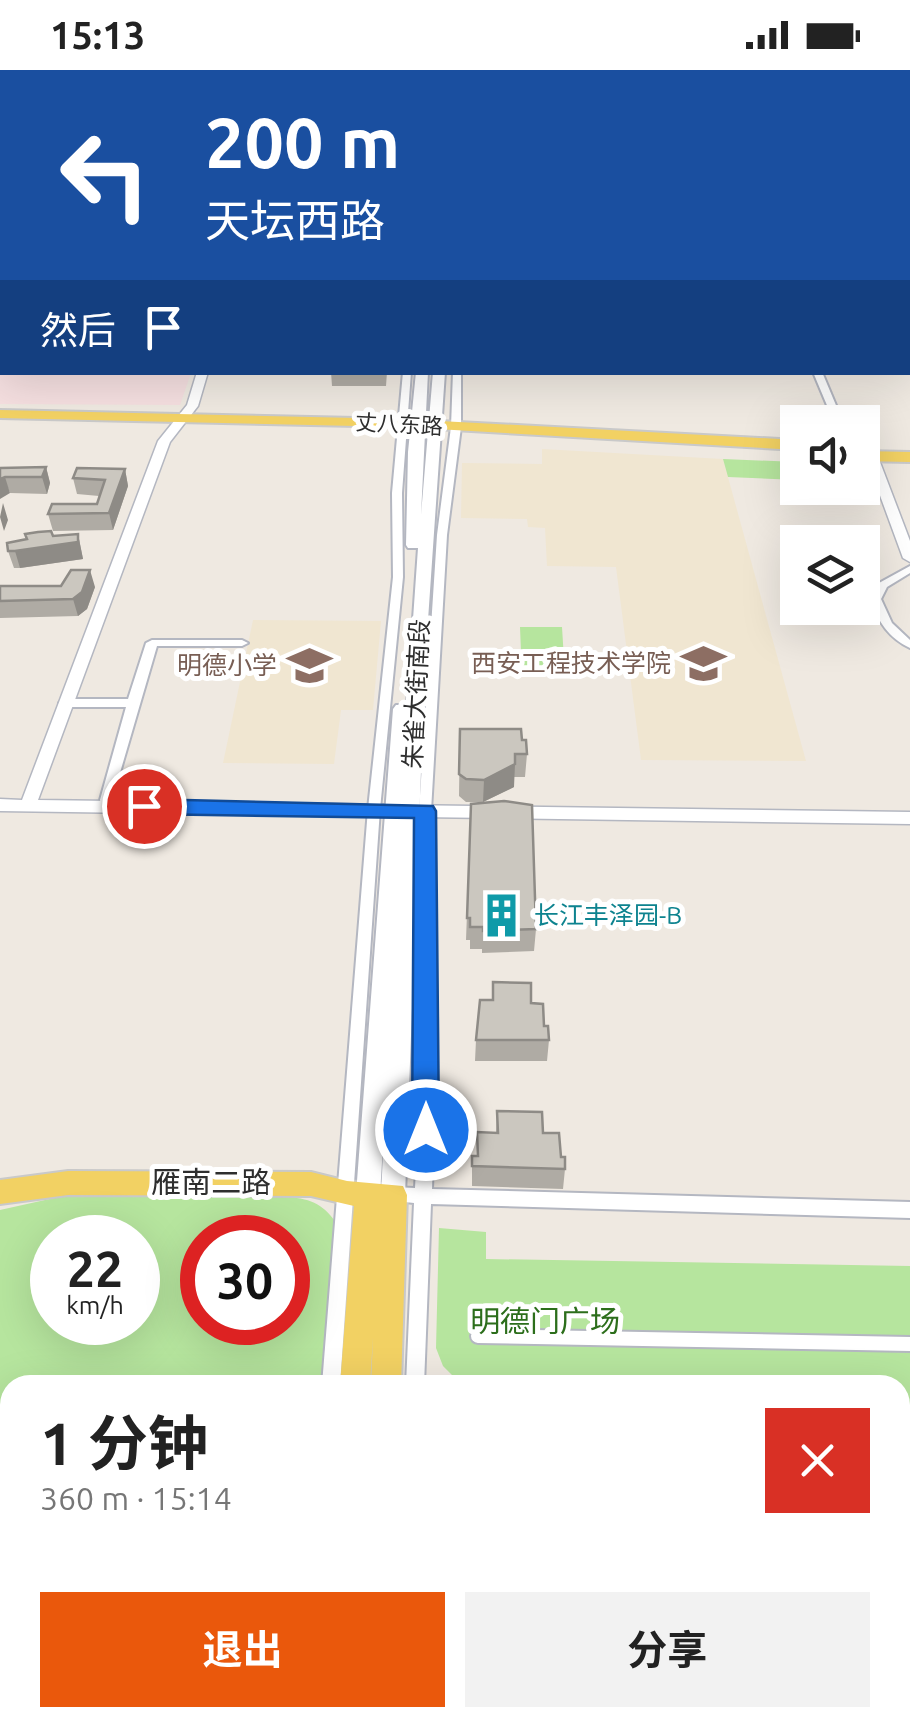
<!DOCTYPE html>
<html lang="zh">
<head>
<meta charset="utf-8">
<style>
	body { margin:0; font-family:Ubuntu,"Noto Sans SC",sans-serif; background:#f2f2f2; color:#222; height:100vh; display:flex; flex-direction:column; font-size:38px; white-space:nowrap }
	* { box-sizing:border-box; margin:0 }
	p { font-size:32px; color:#767676 }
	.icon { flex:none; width:55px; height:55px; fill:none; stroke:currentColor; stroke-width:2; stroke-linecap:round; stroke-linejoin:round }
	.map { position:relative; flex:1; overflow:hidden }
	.sheet { position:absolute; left:0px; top:1305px; width:910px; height:352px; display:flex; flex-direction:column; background:#fff; border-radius:30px 30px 0 0; box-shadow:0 10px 40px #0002 }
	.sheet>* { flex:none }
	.hud { position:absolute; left:0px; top:0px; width:910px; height:305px; box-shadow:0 10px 40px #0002; background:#1a4fa0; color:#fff; overflow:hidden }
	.buttons { position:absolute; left:780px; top:335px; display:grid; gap:20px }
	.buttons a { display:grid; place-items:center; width:100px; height:100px; border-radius:0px; background:#fff; box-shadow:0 10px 40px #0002; font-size:50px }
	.speed { position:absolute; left:30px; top:1145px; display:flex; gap:20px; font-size:50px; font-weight:700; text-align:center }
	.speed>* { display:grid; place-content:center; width:130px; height:130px; border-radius:50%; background:#fff; box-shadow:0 10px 40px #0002; line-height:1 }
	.speed small { font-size:25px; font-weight:400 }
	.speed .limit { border:15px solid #d22; background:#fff; color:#111 }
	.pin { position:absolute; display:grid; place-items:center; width:85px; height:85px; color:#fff; margin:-42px; border:5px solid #fff; border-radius:50%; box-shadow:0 2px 10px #0007 }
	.me { position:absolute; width:110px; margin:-55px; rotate:0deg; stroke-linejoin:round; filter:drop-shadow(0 0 8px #0008) }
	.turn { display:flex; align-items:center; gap:35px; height:210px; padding:0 40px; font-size:45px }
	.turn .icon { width:130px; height:130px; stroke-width:2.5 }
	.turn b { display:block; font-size:70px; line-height:85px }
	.then { display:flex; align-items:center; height:95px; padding:0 40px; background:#0003; gap:20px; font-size:38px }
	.round { display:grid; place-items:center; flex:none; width:105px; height:105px; border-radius:0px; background:#f2f2f2 }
	.summary { display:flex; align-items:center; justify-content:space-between; height:170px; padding:0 40px }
	h1 { font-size:60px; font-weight:700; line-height:75px }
	.action { display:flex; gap:20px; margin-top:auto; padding:20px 40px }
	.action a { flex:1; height:115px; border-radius:0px; background:#ea580c; color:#fff; font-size:40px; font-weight:700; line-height:115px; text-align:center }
	.action a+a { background:#f2f2f2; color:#222 }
	.status { display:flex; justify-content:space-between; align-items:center; height:70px; padding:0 50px; background:#fff; direction:ltr }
	.status svg { height:28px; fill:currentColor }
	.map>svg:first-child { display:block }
	.education { fill:#f0e6d1 }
	.medical { fill:#f5dfe0 }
	.green { fill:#b6e59e; fill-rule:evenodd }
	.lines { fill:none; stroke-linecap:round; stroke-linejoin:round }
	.pedestrian-casing { stroke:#b4b7c1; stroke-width:18 }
	.minor-casing { stroke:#b4b7c1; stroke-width:4 }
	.tertiary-casing { stroke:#b4b7c1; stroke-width:3 }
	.secondary-casing { stroke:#b4b7c1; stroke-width:4 }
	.primary-casing { stroke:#c9c9c9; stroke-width:4 }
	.pedestrian { stroke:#fff; stroke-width:14 }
	.minor { fill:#fff; fill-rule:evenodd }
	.tertiary { fill:#fff; fill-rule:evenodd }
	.secondary { fill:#fff; fill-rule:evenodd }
	.primary { fill:#f2d163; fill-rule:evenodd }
	.wall { fill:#afaba4 }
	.shaded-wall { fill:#8e8b86 }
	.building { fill:#cbc7bf; stroke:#8e8b86; stroke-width:2.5 }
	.route { fill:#1a73e8; stroke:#114b97; stroke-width:2.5 }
	.labels { text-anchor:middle; stroke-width:10; stroke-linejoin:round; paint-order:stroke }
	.far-street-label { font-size:22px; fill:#2e2e2e; stroke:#fff }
	.education-label { font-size:25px; fill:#785e54; stroke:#fff; text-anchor:end }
	.street-label { font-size:25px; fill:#2e2e2e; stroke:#fff }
	.culture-label { font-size:25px; fill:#0d838f; stroke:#fff; text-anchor:start }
	.near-street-label { font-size:30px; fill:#2e2e2e; stroke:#fff }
	.near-park-label { font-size:30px; fill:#2c6e1b; stroke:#fff }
</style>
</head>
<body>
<div class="status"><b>15:13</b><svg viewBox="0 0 49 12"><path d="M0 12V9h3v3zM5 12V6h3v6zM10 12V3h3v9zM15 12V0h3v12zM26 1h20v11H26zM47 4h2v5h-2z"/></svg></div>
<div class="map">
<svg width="910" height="1657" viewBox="0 0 910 1657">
	<rect width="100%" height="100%" fill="#efe9e1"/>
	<path class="education" d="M542,379L723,389L806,691L641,690L616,497L547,496L545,458L528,457L527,449L461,448L462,393L542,394Z
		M253,550L381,551L373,640H341L334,694L223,693Z"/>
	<path class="medical" d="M0,213L2,302L191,303L180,335L0,334Z"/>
	<path class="green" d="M723,389L797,392V410L728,407Z
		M520,557H562L565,606H522Z
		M94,1124L288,1127C313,1129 324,1135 338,1155L327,1315H10V1579H0V1140L63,1126ZM52,1168H138V1252H52ZM202,1168H288V1252H202Z
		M439,1158L486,1162V1189L910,1196V1335H900V1315H584L455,1308L443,1296L436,1278Z"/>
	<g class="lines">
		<defs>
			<path id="pedestrian" d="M478,1266L910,1274"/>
			<path id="minor" d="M0,0H39L0,4Z
				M435,0H441V2H435Z
				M464,0H470V2H464Z
				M910,281V287L908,286V282Z
				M403,302H411L402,423L403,507L380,739L340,1315H322L368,739L393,507L392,423Z
				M453,302H461V357L447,465L431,741L434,1060L432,1119L910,1132V1148L431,1134L424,1315H406L414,1133L387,1130L385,1125L387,1120L393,1117L415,1118L418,1060L419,741L437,465L451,357Z
				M813,302H822L843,352H834Z
				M910,496V503L887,517L881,529L892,553L910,570V578C889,568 877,551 871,529L879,513Z
				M152,570H242L248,573L242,576H157L112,730L106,734L101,733L100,730L126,637H65L59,633L65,629H128L146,573Z
				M288,1648H310L308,1657H286Z
				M400,1648H422V1657H400Z"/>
			<path id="tertiary" d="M711,0H719L720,2H713Z
				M0,186H2V192H0Z
				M197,302H208L198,336L170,372L38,730L910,742V754L0,741V729L22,730L158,371L187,335Z
				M865,376L875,379L910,471V492L903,488L863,379Z"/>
			<path id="secondary" d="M0,36H2V42H0Z
				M908,43H910V49H908Z
				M416,302H428L421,445L433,302H445L425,594L405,1125L402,1133L393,1136L384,1133L381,1125L385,1044L380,1124L377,1132L368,1135L359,1132L356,1124L393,639L396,635H407L418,478H408L406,475L408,382Z
				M900,1346L910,1347V1375L900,1374Z
				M900,1442H910V1470H900Z
				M315,1648H347V1657H315Z
				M351,1648H383L382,1657H350Z"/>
			<path id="primary" d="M0,340L402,349L798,370V380L402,357L0,348Z
				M862,381L910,382V392L862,391Z
				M68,1101L311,1102L347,1111L403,1116L407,1125L401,1315H371L373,1267L370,1315H340L354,1136L311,1126L68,1125L0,1134V1110Z
				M900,1373H910V1405H900Z
				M900,1408H910V1440H900Z
				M0,1590H10V1624H0Z"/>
		</defs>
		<use href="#pedestrian" class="pedestrian-casing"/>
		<use href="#minor" class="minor-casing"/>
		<use href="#tertiary" class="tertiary-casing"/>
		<use href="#secondary" class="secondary-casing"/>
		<use href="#primary" class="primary-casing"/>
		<use href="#pedestrian" class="pedestrian"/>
		<use href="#minor" class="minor"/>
		<use href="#tertiary" class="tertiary"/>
		<use href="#secondary" class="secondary"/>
		<use href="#primary" class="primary"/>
	</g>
	<path class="wall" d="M0,86H2V158H0Z
		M331,302H387L386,316H332Z
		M46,397L50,413L47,424L10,423L0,398Z
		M125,399L128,416L113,460L53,461L48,444L97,434L99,426L77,424L73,408Z
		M78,464L83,489L20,498H14L8,481L26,469Z
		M0,516L95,517L87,539L78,546L0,548Z
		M460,659L522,670L527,684L525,707H514V717L483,732H466L459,726Z
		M471,734L536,859L534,881L482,883V879H470V870H466Z
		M531,933L544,956L549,970L547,991H475L476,970Z
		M497,1041L543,1063L561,1087L565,1099L563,1119L472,1116V1086H477V1062H496Z
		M450,1653L519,1654L518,1657H450Z"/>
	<path class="shaded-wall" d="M2,4V24H0V7Z
		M46,397L50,413L47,424L42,407Z
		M125,399L128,416L113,460L109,443Z
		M5,407L10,423L0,429V409Z
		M3,433L8,450L4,461L0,447Z
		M78,464L83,489L20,498L15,481Z
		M90,500L95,517L87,539L78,546L73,529Z
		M515,694L514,717L483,732L484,710Z"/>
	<path class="building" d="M0,86H2V139H0Z
		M46,397L42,407H5L0,409V398Z
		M77,398L125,399L109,443L48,444L52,434H97L105,410L73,408Z
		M51,461L53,466L78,464V472L15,481H8L7,473L27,469L25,464L38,462Z
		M71,500H90L82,522L73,529L0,531V516H61Z
		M460,659H521L522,670H526L527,684H515V694L484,710L466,709L459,704Z
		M504,731L532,735L536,859L483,861V857H470V848H467L471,734Z
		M493,912L531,913V933L543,934L544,956H548L549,970H476L480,930H493Z
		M497,1041L542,1042L543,1063H559L561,1087H565V1099L472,1096V1086H478L477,1062L498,1063Z
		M459,1648H519V1654H498V1657H450V1653H459Z"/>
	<path class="route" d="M144,729L433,736L436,741L439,1060L435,1069L426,1072L416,1069L412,1060L414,748L144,744L133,736Z"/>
	<defs>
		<symbol id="university-bare" viewBox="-9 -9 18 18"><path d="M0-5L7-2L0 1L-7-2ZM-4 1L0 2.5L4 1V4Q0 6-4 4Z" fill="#8d6e63" stroke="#fff" stroke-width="2.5" paint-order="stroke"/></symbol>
		<symbol id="school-bare" viewBox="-9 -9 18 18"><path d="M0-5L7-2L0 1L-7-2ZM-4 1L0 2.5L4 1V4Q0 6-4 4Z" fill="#8d6e63" stroke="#fff" stroke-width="2.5" paint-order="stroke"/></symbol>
		<symbol id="building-bare" viewBox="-9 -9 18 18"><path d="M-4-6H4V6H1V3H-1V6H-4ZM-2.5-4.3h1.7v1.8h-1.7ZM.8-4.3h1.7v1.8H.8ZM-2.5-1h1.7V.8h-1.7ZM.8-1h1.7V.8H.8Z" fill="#0f9aa8" stroke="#fff" stroke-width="2.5" paint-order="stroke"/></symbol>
	</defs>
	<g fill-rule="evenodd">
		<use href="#university-bare" x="672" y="562" width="63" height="63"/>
		<use href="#school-bare" x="278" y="564" width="63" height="63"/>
		<use href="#building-bare" x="470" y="814" width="63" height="63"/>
	</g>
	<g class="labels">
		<g class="far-street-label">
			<text transform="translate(399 354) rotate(3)" y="8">丈八东路</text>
		</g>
		<g class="education-label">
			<text x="671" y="602">西安工程技术学院</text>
			<text x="277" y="604">明德小学</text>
		</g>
		<g class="street-label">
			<text transform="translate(416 624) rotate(-87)" y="9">朱雀大街南段</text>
		</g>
		<g class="culture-label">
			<text x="534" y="854">长江丰泽园-B</text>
		</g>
		<g class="near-street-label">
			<text x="211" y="1123">雁南二路</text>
		</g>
		<g class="near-park-label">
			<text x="545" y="1262">明德门广场</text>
		</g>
	</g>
</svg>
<div class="buttons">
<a><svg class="icon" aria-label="sound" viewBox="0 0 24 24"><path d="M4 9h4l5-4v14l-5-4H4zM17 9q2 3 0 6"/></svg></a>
<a><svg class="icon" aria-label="layers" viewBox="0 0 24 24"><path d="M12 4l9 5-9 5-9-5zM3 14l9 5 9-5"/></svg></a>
</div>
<div class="speed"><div>22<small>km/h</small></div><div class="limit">30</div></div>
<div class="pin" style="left:144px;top:736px;background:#d93025"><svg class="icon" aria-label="arrive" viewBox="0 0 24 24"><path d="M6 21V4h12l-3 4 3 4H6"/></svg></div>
<svg class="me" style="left:426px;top:1060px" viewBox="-20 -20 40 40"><circle r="17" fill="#1a73e8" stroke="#fff" stroke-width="3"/><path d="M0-11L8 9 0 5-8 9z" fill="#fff"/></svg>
<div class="hud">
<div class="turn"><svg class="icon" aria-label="left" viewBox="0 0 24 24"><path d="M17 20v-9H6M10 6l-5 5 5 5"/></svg><div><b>200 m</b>天坛西路</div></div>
<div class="then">然后<svg class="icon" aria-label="arrive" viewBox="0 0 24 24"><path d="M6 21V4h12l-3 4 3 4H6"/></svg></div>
</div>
<section class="sheet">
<div class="summary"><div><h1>1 分钟</h1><p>360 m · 15:14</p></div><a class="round" style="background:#d93025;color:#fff"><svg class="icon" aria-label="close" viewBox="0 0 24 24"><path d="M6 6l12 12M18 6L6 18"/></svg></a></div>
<div class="action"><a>退出</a><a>分享</a></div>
</section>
</div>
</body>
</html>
